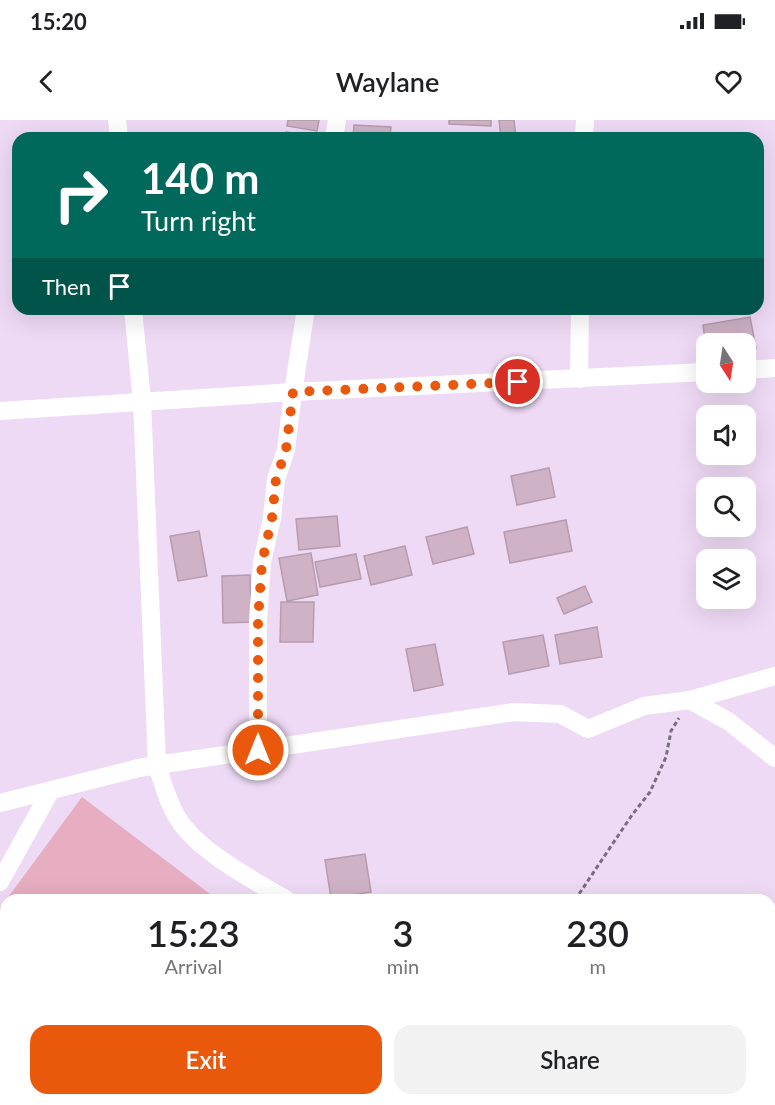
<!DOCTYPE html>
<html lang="en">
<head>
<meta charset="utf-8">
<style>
	body { margin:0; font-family:Lato,sans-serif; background:#f2f2f2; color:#202124; height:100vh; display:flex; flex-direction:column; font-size:22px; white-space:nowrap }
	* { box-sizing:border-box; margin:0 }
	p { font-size:20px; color:#757577 }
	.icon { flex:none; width:33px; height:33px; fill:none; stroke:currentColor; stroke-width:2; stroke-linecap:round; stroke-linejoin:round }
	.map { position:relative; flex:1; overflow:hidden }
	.side { position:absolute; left:0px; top:774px; width:776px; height:212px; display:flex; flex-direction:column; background:#fff; border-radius:18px 18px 0 0; box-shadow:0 6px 24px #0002 }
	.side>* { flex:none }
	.hud { position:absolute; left:12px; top:12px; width:752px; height:183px; border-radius:18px; box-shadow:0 6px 24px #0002; background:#00695c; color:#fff; overflow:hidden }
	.needle { width:39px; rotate:168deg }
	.controls { position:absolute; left:696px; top:213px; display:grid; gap:12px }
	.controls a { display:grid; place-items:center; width:60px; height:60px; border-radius:12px; background:#fff; box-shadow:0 6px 24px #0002; font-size:30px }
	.pin { position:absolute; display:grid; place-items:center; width:51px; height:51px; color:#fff; margin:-26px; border:3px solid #fff; border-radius:50%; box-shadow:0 2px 6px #0007 }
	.me { position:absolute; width:66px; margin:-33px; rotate:0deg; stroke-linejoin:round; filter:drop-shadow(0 0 4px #0008) }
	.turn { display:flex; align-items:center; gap:21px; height:126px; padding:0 30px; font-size:27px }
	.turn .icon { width:78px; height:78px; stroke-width:2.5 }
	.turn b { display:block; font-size:42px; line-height:51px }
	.then { display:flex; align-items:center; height:57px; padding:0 30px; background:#0003; gap:12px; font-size:22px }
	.eta { display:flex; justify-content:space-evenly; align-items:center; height:102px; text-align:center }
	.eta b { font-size:36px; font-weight:600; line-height:42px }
	.cta { display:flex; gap:12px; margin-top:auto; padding:12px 30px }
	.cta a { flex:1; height:69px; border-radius:18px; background:#ea580c; color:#fff; font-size:24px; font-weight:600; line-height:69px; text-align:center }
	.cta a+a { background:#f2f2f2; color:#202124 }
	.status { display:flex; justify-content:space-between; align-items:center; height:42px; padding:0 30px; background:#fff; direction:ltr }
	.status svg { height:16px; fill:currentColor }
	header { display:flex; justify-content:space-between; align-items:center; height:78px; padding:0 30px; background:#fff; font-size:27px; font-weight:600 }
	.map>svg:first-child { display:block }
	.green { fill:#e7adc1 }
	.building { fill:#cfb2c6; stroke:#b79bae; stroke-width:1.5 }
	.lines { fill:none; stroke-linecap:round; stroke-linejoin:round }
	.path { stroke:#7a6d7e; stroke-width:3; stroke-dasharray:4.5 3; stroke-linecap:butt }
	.minor { stroke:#fff; stroke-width:18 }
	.route { stroke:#ea580c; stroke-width:10; stroke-dasharray:0 18 }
</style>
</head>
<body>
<div class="status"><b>15:20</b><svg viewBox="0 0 49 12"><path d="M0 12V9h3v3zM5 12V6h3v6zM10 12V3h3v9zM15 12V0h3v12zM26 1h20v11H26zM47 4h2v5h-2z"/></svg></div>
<header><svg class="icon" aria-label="back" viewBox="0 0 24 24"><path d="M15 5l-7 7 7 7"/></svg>Waylane<svg class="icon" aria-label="heart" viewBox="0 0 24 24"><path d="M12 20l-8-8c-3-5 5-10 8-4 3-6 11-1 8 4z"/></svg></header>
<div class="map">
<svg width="775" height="985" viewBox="0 0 775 985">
	<rect width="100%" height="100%" fill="#efdaf5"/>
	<path class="green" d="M82,677L218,780H6Z
		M6,780V980H369L365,985H0V788Z"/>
	<path class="building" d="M288,0H319L317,11L287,6Z
		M449,0H491V6L449,4Z
		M499,0H514L516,18H501Z
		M354,5L391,7L390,18H353Z
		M286,12L316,17V18H285Z
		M750,197L756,228L746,230V224H706V226L703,205Z
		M549,348L555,377L517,385L511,356Z
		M337,396L340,426L299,430L296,399Z
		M566,400L572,431L510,443L504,412Z
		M467,407L474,434L433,444L426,417Z
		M199,411L207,456L178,461L170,416Z
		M405,426L412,455L371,465L364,436Z
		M311,433L318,475L287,481L279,438Z
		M356,434L361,459L320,467L315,442Z
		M250,455L251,502L223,503L222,456Z
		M585,466L592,482L564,494L557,478Z
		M281,482H314L313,522H280Z
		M597,507L602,537L560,544L555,515Z
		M543,515L549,546L509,554L503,522Z
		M435,524L443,565L414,571L406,529Z
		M365,734L371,772L331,778L325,740Z"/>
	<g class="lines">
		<path class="path" d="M575,780L632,695L650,672L666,637L671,611L679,598"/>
		<path class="minor" d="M117,0L119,18
			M334,18L337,0
			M584,18L585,0
			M133,189L142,281L157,645C163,663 167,681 177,697C197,731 253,760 287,780
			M746,250L775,248
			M579,259L580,189
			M0,291L293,272L706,252
			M690,580L775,556
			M258,630V501L262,442L272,398L276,359L286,330L293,272L306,189
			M0,683L139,648L157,645L514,592L560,594L588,609L644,586L690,580L728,601L775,638
			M0,762L51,670
			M557,980L563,985
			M441,985L445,980"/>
	</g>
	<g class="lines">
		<path class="route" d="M258,630V501L262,442L272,398L276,359L286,330L293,272L518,262"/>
	</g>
</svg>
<div class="controls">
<a><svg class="needle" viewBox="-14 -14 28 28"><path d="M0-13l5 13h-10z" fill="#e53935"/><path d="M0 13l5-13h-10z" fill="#757577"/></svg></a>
<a><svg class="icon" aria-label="sound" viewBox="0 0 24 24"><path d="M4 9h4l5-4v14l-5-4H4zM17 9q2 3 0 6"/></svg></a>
<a><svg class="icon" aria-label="search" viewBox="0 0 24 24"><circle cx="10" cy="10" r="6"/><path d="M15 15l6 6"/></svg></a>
<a><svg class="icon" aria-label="layers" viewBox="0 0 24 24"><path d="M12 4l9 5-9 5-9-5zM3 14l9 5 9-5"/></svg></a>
</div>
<div class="pin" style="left:518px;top:262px;background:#d93025"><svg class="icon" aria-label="arrive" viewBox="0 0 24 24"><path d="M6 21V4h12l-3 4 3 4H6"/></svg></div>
<svg class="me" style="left:258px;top:630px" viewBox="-20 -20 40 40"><circle r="17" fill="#ea580c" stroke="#fff" stroke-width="3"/><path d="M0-11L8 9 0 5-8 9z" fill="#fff"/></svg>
<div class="hud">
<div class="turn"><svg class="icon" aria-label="right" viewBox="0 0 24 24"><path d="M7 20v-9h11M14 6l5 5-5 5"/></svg><div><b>140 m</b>Turn right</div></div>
<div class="then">Then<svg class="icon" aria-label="arrive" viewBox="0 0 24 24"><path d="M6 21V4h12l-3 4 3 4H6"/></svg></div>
</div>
<section class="side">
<div class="eta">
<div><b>15:23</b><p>Arrival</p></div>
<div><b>3</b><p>min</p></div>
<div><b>230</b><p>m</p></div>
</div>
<div class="cta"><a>Exit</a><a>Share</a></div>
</section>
</div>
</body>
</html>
